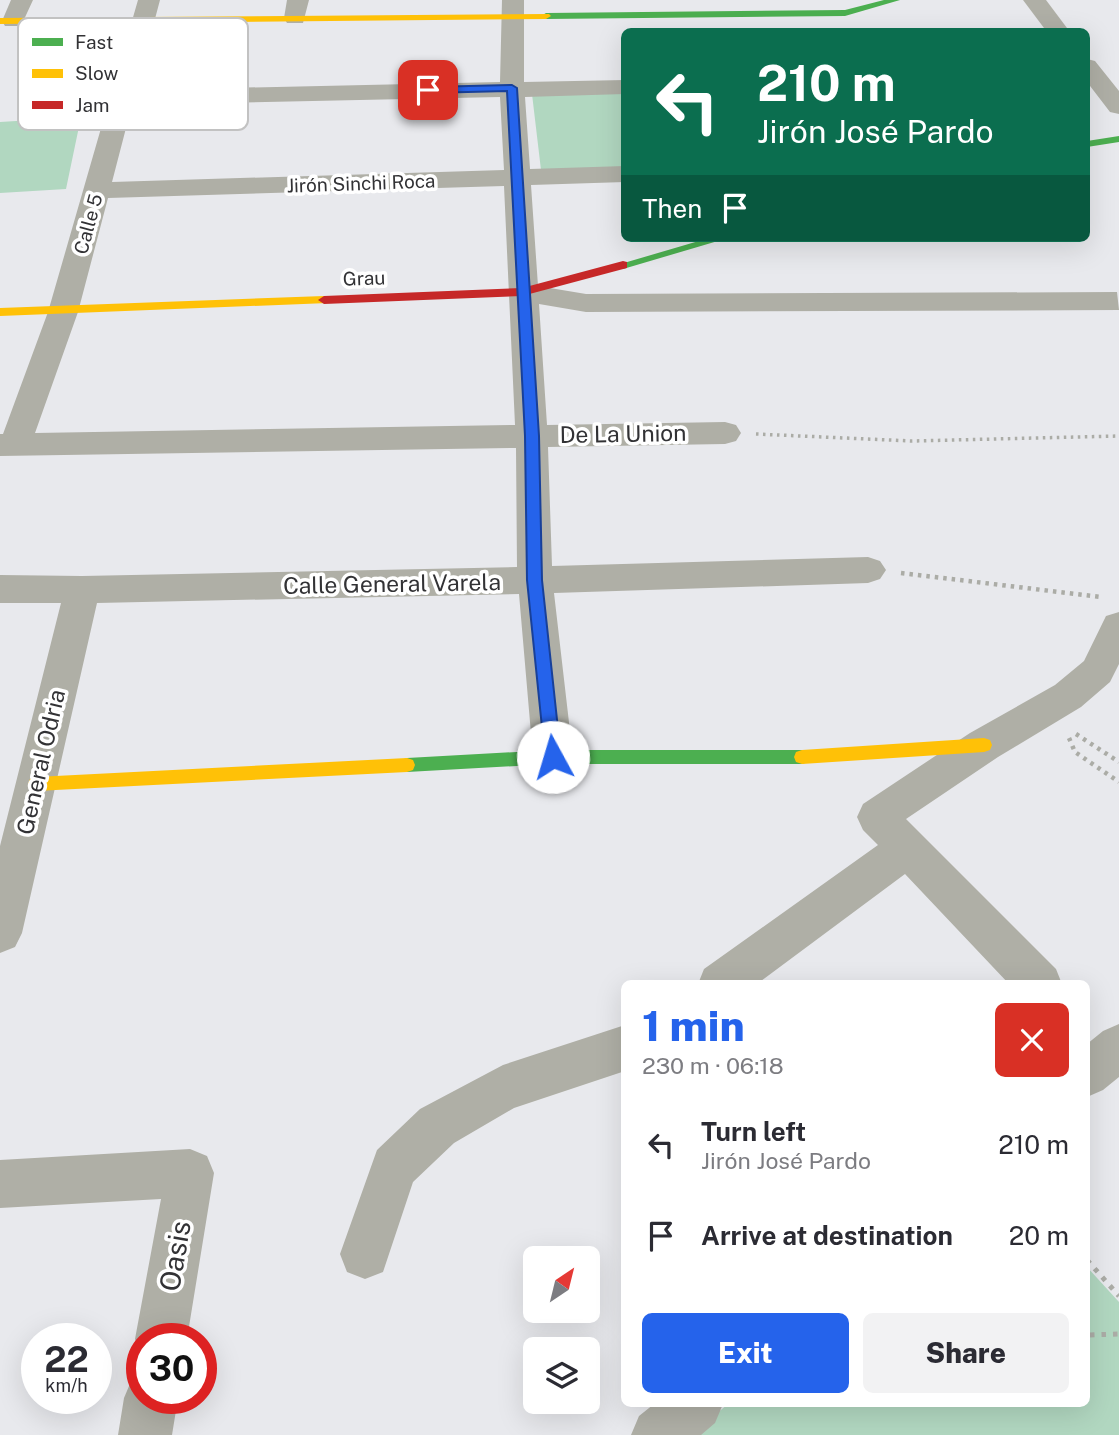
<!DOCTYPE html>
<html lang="en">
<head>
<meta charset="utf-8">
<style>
	body { margin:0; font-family:"Public Sans",sans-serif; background:#f2f2f3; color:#2b2b33; height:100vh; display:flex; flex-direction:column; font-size:26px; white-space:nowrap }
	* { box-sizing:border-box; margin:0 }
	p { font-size:23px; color:#7c7c81 }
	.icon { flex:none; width:38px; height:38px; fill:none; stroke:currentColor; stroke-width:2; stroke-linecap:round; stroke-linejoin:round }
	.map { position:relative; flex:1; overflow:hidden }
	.drawer { position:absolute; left:621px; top:980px; width:469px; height:427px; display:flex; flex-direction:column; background:#fff; border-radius:10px; box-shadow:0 7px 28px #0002 }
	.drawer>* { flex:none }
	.top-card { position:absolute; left:621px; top:28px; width:469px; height:214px; border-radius:10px; box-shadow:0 7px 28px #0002; background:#0b6e4f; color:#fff; overflow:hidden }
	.needle { width:46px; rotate:35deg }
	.fabs { position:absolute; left:523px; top:1246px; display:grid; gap:14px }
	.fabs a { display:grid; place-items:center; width:77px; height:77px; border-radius:10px; background:#fff; box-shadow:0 7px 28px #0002; font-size:35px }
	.speed { position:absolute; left:21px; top:1323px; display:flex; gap:14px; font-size:35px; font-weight:700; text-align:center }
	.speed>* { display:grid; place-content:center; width:91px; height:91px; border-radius:50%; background:#fff; box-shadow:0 7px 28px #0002; line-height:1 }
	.speed small { font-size:18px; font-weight:400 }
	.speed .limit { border:10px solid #d22; background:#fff; color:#111 }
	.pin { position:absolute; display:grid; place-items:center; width:60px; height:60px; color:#fff; margin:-30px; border-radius:14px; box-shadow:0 4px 10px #0006 }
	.me { position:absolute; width:77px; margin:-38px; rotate:354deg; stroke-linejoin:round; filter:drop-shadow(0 0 5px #0008) }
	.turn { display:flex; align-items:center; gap:24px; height:147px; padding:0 21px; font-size:32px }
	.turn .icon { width:91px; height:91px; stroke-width:2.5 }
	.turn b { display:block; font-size:49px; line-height:60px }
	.then { display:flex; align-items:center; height:66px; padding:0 21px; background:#0003; gap:14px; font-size:26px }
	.round { display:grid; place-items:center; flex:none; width:74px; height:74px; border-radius:10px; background:#f2f2f3 }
	.head { display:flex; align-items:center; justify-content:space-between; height:119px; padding:0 21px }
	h1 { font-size:42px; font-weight:800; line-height:52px; color:#2563eb }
	.cta { display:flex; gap:14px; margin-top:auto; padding:14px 21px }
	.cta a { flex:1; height:80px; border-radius:10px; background:#2563eb; color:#fff; font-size:28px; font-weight:800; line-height:80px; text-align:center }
	.cta a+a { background:#f2f2f3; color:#2b2b33 }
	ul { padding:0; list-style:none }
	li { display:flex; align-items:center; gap:21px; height:91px; padding:0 21px }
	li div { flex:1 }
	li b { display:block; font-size:26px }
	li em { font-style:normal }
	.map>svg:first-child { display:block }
	.green { fill:#b1d7c0 }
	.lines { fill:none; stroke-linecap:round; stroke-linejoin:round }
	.path-far2 { stroke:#abaca6; stroke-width:3.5; stroke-dasharray:2.5 4.5; stroke-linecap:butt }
	.path-far1 { stroke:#abaca6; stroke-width:4.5; stroke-dasharray:3.5 5; stroke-linecap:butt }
	.path { stroke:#abaca6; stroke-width:5; stroke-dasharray:4.5 7; stroke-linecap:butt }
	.street { fill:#afafa6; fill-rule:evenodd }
	.fast { fill:#4caf50; fill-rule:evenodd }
	.slow { fill:#ffc107; fill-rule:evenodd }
	.jam { fill:#c62828; fill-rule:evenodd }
	.route { fill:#2563eb; stroke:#184099; stroke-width:2 }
	.labels { text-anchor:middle; stroke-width:7; stroke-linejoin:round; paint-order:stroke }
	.far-street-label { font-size:19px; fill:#323235; stroke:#fff }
	.street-label { font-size:23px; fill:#323235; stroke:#fff }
	.near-street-label { font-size:28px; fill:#323235; stroke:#fff }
	.key { fill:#fff; stroke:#c2c2c2; stroke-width:2 }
	.key-label { font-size:19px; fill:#323235 }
</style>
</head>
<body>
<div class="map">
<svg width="1119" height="1435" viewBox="0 0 1119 1435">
	<rect width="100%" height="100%" fill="#e8e9ed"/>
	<path class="green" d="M621,93L625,127V170H541L532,94Z
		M81,117L66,189L0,193V122Z
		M1087,1267L1119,1302V1435H691L728,1404H1087Z"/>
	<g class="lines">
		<path class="path-far2" d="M756,434L912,441L1119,436"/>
		<path class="path-far1" d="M901,573L1101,597
			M1076,734L1119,762
			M1069,738L1075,752L1119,782"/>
		<path class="path" d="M1087,1260L1119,1296
			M1090,1335L1119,1334"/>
		<path class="street" d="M11,0H33L21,26H5L2,21Z
			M138,0H160L136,90L500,82L502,0H524V82L625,80V94L525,97L530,169L625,166V182L531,185L538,286L586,294L1117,292L1119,310L586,312L539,304L547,425L725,422L736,425L741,433L736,441L725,444L548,447L552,566L868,557L880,561L886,570L880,579L868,583L554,593L573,757L567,769L553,774L539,769L533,757L519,594L97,603L22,933L15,947L0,953V846L61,603H0V575L82,576L517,567L516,448L0,456V434H3L48,312ZM500,97L504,170L112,182L132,105ZM504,186L515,425L35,433L78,312L108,198Z
			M287,0H309L303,23H287L284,18Z
			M1023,0H1046L1070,32H1047Z
			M1087,59L1095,61L1119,91V114L1110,112L1087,82Z
			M1119,612V664L1110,682L1081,707L998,757L906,819L1056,969L1062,984H1009L905,874L757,984H698L704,969L878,845L863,830L857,817L863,804L970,733L1055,685L1084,661L1106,616Z
			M1119,1024V1077L1103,1090L1087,1097V1044L1103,1031Z
			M625,1025V1071L514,1108L454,1143L413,1182L383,1272L365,1279L347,1272L340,1254L377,1150L420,1109L503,1065Z
			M190,1149L207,1156L214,1173L187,1339H142V1356L135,1339L161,1199L0,1208V1160Z
			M142,1375V1398H178L172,1435H118L124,1398L132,1379Z
			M654,1404H723L715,1423L701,1435H631L639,1416Z"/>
		<path class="fast" d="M884,0H900L845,16L546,19L541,16L546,13L845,10Z
			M1119,136V142L1087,147V141Z
			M709,238H728L623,269L617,265Z
			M553,750H802L808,752L810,757L808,762L802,764H553L407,772L401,770L399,765L401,760L407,758Z"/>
		<path class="slow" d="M549,14L551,16L546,19L0,24V18Z
			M324,296L330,300L328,303L0,316V308Z
			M984,738L990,740L992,745L990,750L984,752L802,764L796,762L794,757L796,752L802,750Z
			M407,758L413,760L415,765L413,770L407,772L36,791L30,789L28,784L30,779L36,777Z"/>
		<path class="jam" d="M623,261L627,262V268L522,296L324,304L318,300L324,296L522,288Z"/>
	</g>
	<path class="route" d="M512,85L517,88L539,436L542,580L561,757L558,762H547L545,757L527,580L525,436L507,91L428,93L423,90L428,87Z"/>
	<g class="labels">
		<g class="far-street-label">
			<text transform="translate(361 183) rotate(-2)" y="7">Jirón Sinchi Roca</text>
			<text transform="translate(88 224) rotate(-75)" y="7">Calle 5</text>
			<text transform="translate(364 278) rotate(-2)" y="7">Grau</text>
		</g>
		<g class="street-label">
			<text transform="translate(623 434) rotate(-1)" y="8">De La Union</text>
			<text transform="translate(392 584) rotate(-1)" y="8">Calle General Varela</text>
			<text transform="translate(41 762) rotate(-77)" y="8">General Odria</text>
		</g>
		<g class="near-street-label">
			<text transform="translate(175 1256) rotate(-80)" y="10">Oasis</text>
		</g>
	</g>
	<rect x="18" y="18" width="230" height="112" rx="10" class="key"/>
	<rect x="32" y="38" width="31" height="8" fill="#4caf50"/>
	<rect x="32" y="69" width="31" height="9" fill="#ffc107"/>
	<rect x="32" y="101" width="31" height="8" fill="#c62828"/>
	<g class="key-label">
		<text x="75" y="49">Fast</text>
		<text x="75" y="80">Slow</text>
		<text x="75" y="112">Jam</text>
	</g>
</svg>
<div class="fabs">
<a><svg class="needle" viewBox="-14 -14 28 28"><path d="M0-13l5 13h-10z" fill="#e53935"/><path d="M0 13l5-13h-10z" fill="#7c7c81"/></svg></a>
<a><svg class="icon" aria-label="layers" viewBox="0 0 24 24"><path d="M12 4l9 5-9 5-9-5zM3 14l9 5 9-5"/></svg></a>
</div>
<div class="speed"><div>22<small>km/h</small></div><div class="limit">30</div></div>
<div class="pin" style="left:428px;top:90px;background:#d93025"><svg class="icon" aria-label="arrive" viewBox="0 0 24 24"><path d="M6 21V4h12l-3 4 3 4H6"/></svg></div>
<svg class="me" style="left:553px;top:757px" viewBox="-20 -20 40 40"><circle r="19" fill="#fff"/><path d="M0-13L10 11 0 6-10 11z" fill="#2563eb"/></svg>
<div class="top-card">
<div class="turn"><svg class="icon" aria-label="left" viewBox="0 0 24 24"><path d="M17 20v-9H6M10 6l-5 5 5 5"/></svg><div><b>210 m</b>Jirón José Pardo</div></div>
<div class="then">Then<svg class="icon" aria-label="arrive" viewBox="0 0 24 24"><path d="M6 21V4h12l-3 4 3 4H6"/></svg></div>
</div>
<section class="drawer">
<div class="head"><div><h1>1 min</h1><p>230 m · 06:18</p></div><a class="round" style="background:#d93025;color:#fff"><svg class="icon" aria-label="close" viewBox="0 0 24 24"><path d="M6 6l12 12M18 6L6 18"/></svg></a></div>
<ul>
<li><svg class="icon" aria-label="left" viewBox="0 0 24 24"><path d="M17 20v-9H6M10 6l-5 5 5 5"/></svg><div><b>Turn left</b><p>Jirón José Pardo</p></div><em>210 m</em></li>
<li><svg class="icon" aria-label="arrive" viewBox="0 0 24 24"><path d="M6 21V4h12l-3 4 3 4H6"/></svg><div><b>Arrive at destination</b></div><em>20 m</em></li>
</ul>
<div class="cta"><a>Exit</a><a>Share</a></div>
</section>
</div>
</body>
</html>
